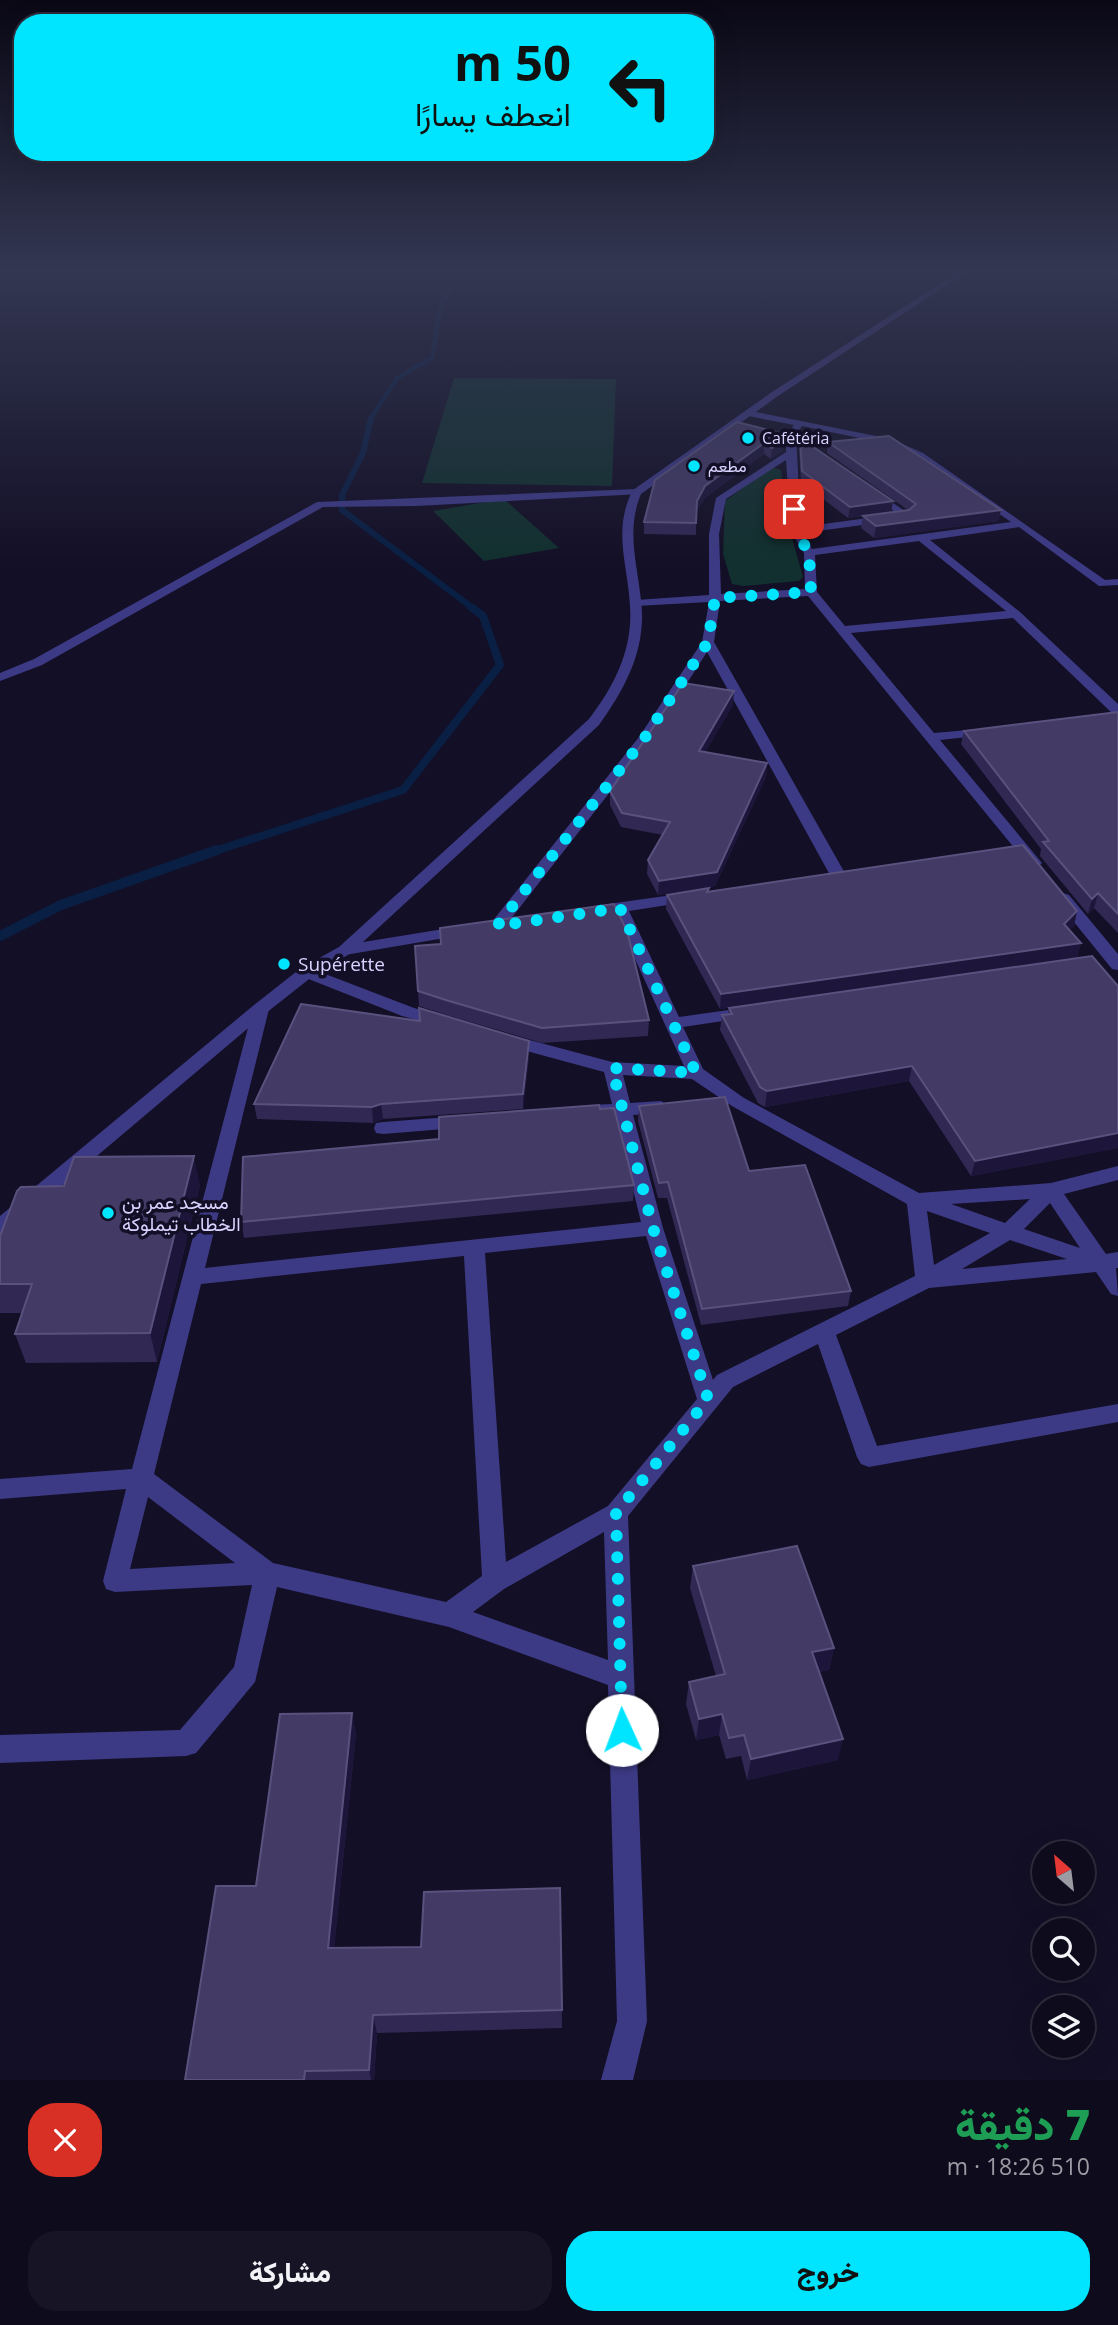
<!DOCTYPE html>
<html lang="ar">
<head>
<meta charset="utf-8">
<style>
	body { margin:0; font-family:"Open Sans",Vazirmatn,sans-serif; background:#171425; color:#f1f3f6; direction:rtl; height:100vh; display:flex; flex-direction:column; font-size:26px; white-space:nowrap }
	* { box-sizing:border-box; margin:0 }
	p { font-size:23px; color:#9b9ba3 }
	.icon { flex:none; width:38px; height:38px; fill:none; stroke:currentColor; stroke-width:2; stroke-linecap:round; stroke-linejoin:round }
	.map { position:relative; height:2080px; overflow:hidden; direction:ltr }
	.drawer { display:flex; flex-direction:column; background:#0e0b1c; flex:1 }
	.drawer>* { flex:none }
	.hud { position:absolute; left:14px; top:14px; width:700px; height:147px; border-radius:28px; box-shadow:0 7px 28px #0002,0 0 0 2px #2e2b3b; direction:rtl; background:#00e5ff; color:#111; overflow:hidden }
	.needle { width:46px; rotate:332deg }
	.buttons { position:absolute; left:1032px; top:1841px; display:grid; gap:14px }
	.buttons a { display:grid; place-items:center; width:63px; height:63px; border-radius:50%; background:#0e0b1c; box-shadow:0 7px 28px #0002,0 0 0 2px #2e2b3b; font-size:35px }
	.pin { position:absolute; display:grid; place-items:center; width:60px; height:60px; color:#fff; margin:-30px; border-radius:14px; box-shadow:0 4px 10px #0006 }
	.me { position:absolute; width:77px; margin:-38px; rotate:358deg; stroke-linejoin:round; filter:drop-shadow(0 0 5px #0008) }
	.turn { display:flex; align-items:center; gap:24px; height:147px; padding:0 28px; font-size:32px }
	.turn .icon { width:91px; height:91px; stroke-width:2.5 }
	.turn b { display:block; font-size:49px; line-height:60px }
	.round { display:grid; place-items:center; flex:none; width:74px; height:74px; border-radius:28px; background:#171425 }
	.summary { display:flex; align-items:center; justify-content:space-between; height:119px; padding:0 28px }
	h1 { font-size:42px; font-weight:800; line-height:52px; color:#1e9e55 }
	.button { display:flex; gap:14px; margin-top:auto; padding:14px 28px }
	.button a { flex:1; height:80px; border-radius:28px; background:#00e5ff; color:#111; font-size:28px; font-weight:800; line-height:80px; text-align:center }
	.button a+a { background:#171425; color:#f1f3f6 }
	.map>svg:first-child { display:block }
	.green { fill:#12302f }
	.lines { fill:none; stroke-linecap:round; stroke-linejoin:round }
	.stream-far3 { stroke:#0a1f44; stroke-width:4.5 }
	.stream-far2 { stroke:#0a1f44; stroke-width:6 }
	.stream-far1 { stroke:#0a1f44; stroke-width:8 }
	.stream { stroke:#0a1f44; stroke-width:10 }
	.minor { fill:#3d3a85; fill-rule:evenodd }
	.tertiary { fill:#3d3a85; fill-rule:evenodd }
	.wall { fill:#312854 }
	.shaded-wall { fill:#1d163a }
	.building { fill:#433a66; stroke:#5a527e; stroke-width:2 }
	.route { stroke:#00e5ff; stroke-width:12; stroke-dasharray:0 21.6 }
	.poi-dot { fill:#00e5ff; stroke:#130f26; stroke-width:2.5 }
	.labels { text-anchor:middle; stroke-width:7; stroke-linejoin:round; paint-order:stroke }
	.far-poi-label { font-size:16px; fill:#d9d4ff; stroke:#130f26; text-anchor:start }
	.poi-label { font-size:19px; fill:#d9d4ff; stroke:#130f26; text-anchor:start }
</style>
</head>
<body>
<div class="map">
<svg width="1118" height="2080" viewBox="0 0 1118 2080">
	<rect width="100%" height="100%" fill="#130f26"/>
	<path class="green" d="M454,378L616,379L612,486L422,483Z
		M772,467L781,470L788,524L803,577L799,581L743,586L732,584L723,554L725,501Z
		M504,499L559,548L484,561L433,511Z"/>
	<g class="lines">
		<path class="stream-far3" d="M370,420L397,378L432,358L441,305L460,272"/>
		<path class="stream-far2" d="M371,418L363,453L342,495V510L474,609"/>
		<path class="stream-far1" d="M212,852L403,790L500,665L483,616L471,607"/>
		<path class="stream" d="M0,936L61,905L217,850"/>
		<path class="minor" d="M746,410L891,439L923,453L1105,580L1118,579V585L1099,586L1019,527L930,540L1020,612L1118,704V715L1113,714L1013,618L851,633L934,733L991,728V734L986,735L940,740L1042,863L1039,866H1029L808,596L720,601L714,642L846,875L843,878H833L830,875L707,652L649,742L503,929H491L489,926L491,923L639,737L702,642L709,602L636,606L630,603L636,600L709,595V534L716,498L786,452V435L794,425L743,415ZM802,426L888,444L917,457L1011,522L812,549L803,533L907,519L912,516L873,489L869,490V494L898,514L801,527L796,435ZM786,460L791,531L804,553L805,589L721,594L719,534L726,499ZM919,541L1006,611L845,626L817,592L815,555Z
			M637,489L641,490V494L416,506L323,507L42,665L0,681V673L34,659L317,502Z
			M687,893L693,895L695,898L693,901L629,911L679,1017L743,1008L752,1013L743,1018L683,1027L703,1069L744,1098L919,1193L1051,1183L1118,1166V1180L1064,1194L1106,1254L1118,1252V1268H1116L1118,1296L1111,1294L1096,1272L929,1288L836,1335L877,1446L1118,1404V1422L869,1467L861,1464L857,1457L818,1344L733,1387L628,1516L647,2021L633,2080H601L617,2021L608,1685L449,1627L277,1587L255,1682L196,1753L186,1756L0,1763V1735L180,1730L234,1667L252,1585L115,1592L106,1589L103,1581L126,1489L0,1499V1479L132,1469L254,1005L260,1004L269,1009L205,1268L641,1222L615,1116L591,1117L582,1111L591,1105L612,1104L604,1072L501,1044L498,1040L507,1034L612,1062L684,1066L614,913L594,916L586,911L594,906ZM623,1075L692,1079L732,1106L907,1204L915,1276L717,1375L713,1380L663,1228L633,1115L661,1113L670,1107L661,1101L630,1103ZM1030,1199L1005,1223L951,1204ZM1050,1203L1080,1248L1024,1229ZM927,1211L990,1233L934,1265ZM646,1236L697,1399L608,1506L506,1562L485,1253ZM1010,1240L1067,1259L962,1269ZM464,1256L482,1576L446,1602L273,1563L154,1474L201,1284ZM148,1497L235,1563L130,1569ZM604,1532L608,1660L473,1612L504,1589Z
			M1063,893L1069,895L1118,954V970L1112,969L1057,901L1055,898Z
			M462,926L468,928L470,931L468,934L345,955L337,950L345,945Z
			M307,967L414,1008L449,1018L452,1022L443,1027L402,1016L301,976L299,972Z
			M462,1116L471,1122L469,1127L383,1134L376,1133L374,1128L376,1123L383,1122Z"/>
		<path class="tertiary" d="M958,272H967L778,396L641,494C626,530 637,562 641,600C647,648 626,687 599,725L351,953L313,976L266,1013L7,1232L0,1234V1216L254,1005L301,968L339,947L589,719C615,685 633,649 630,606C628,565 612,529 633,490L772,392Z"/>
	</g>
	<path class="wall" d="M737,422L783,451L771,459L764,454L705,498L696,511V535L644,534V522Z
		M800,438L893,501L891,512L848,518L801,482L799,449Z
		M828,442L1001,510L998,521L874,538L861,528L863,516L908,510L827,453Z
		M733,705L705,752L767,763L766,777L715,886L658,895L647,874L648,860L663,835L621,827L610,805V791Z
		M1118,712V933L1094,908L1088,914L1040,856L1041,849L961,744L964,731Z
		M709,892L1077,911L1074,926L1069,930L1081,943L1077,958L720,1009L666,909L667,895Z
		M415,946L649,1020L648,1036L542,1043L450,1016L419,1006Z
		M1118,986V1148L971,1176L909,1081L765,1107L758,1103L720,1030L722,1015L728,1014L729,1008Z
		M529,1041V1056L523,1109L383,1119L373,1123L257,1119L254,1104Z
		M639,1106L749,1171L851,1291L848,1306L701,1325L667,1198H658L638,1121Z
		M600,1109L634,1185L633,1201L244,1238L241,1222L439,1139Z
		M200,1185L157,1362L26,1363L15,1334L22,1313H0V1236Z
		M693,1566L834,1648L829,1670L819,1672L838,1760L747,1780L741,1756L726,1759L719,1735L696,1740L686,1704L689,1682L716,1676L690,1588Z
		M352,1713L356,1734L334,1948L421,1947L560,1888L562,2028L377,2033L374,2080H185Z"/>
	<path class="shaded-wall" d="M784,440L783,451L771,459L772,448Z
		M764,443V454L705,498L696,512L697,501L705,486Z
		M893,501L891,512L848,518L850,507Z
		M1001,510L998,521L874,538L876,526Z
		M734,691L733,705L698,765L699,751Z
		M767,763L766,777L715,886L658,895L659,881Z
		M1098,893L1094,908L1088,914L1092,899Z
		M1077,911L1074,926L1060,938L1064,924Z
		M1081,943L1077,958L720,1009L721,994Z
		M529,1041V1056L523,1109V1094Z
		M912,1066L909,1081L765,1107L767,1091Z
		M381,1104L383,1119L373,1123L372,1107Z
		M1118,1133V1148L971,1176L975,1161Z
		M194,1156L200,1185L157,1362L150,1333Z
		M834,1648L829,1670L808,1674L812,1652Z
		M352,1713L356,1734L332,1967L328,1948Z
		M722,1714L719,1735L696,1740L699,1719Z
		M843,1739L838,1760L747,1780L751,1759Z
		M373,2015L377,2033L374,2080H371L369,2070Z"/>
	<path class="building" d="M737,422L784,434V440L772,448L764,443L705,486L697,501L696,523L644,522L655,480Z
		M889,436L1001,510L876,526L863,516L909,510L916,504L828,442Z
		M800,438L893,501L850,507L802,471Z
		M683,683L734,691L699,751L767,763L717,872L659,881L648,860L670,822L622,813L610,791Z
		M1118,712V914L1098,893L1092,899L1043,842L1049,841L964,731Z
		M1023,845L1077,911L1064,924L1081,943L721,994L667,895L709,888L707,892Z
		M614,904L627,931L649,1020L542,1028L449,1001L418,991L415,946L441,944L440,928Z
		M1092,956L1118,986V1133L975,1161L912,1066L767,1091L760,1087L722,1015L732,1014L729,1008Z
		M301,1004L420,1021L419,1008L529,1041L523,1094L381,1104L372,1107L254,1104Z
		M725,1097L749,1171L805,1165L851,1291L702,1309L668,1182L659,1183L639,1106Z
		M599,1105L600,1109L614,1108L634,1185L241,1222L243,1157L439,1139V1117Z
		M194,1156L150,1333L15,1334L32,1284H0V1236L17,1191L21,1187L64,1186L74,1157Z
		M797,1546L834,1648L812,1652L843,1739L751,1759L744,1735L729,1738L722,1714L699,1719L689,1682L725,1674L693,1566Z
		M352,1713L328,1948L421,1947L424,1892L560,1888L562,2010L373,2015L369,2070L305,2071L304,2080H185L216,1886H256L280,1714Z"/>
	<linearGradient id="sky" x2="0" y2="1"><stop stop-color="#0a0815"/><stop offset="0.48" stop-color="#333752"/><stop offset="1" stop-color="#333752" stop-opacity="0"/></linearGradient>
	<rect width="1118" height="564" fill="url(#sky)"/>
	<g class="lines">
		<path class="route" d="M622,1730L616,1513L708,1399L653,1228L612,1068L696,1073L620,908L497,926L644,739L708,642L715,598L811,592L809,553L796,531L794,509"/>
	</g>
	<g class="poi-dot">
		<circle cx="748" cy="438" r="7"/>
		<circle cx="694" cy="466" r="7"/>
		<circle cx="284" cy="964" r="7"/>
		<circle cx="108" cy="1213" r="7"/>
	</g>
	<g class="labels">
		<g class="far-poi-label">
			<text x="762" y="444">Cafétéria</text>
			<text x="708" y="472">مطعم</text>
		</g>
		<g class="poi-label">
			<text x="298" y="971">Supérette</text>
			<text x="122" y="1209">مسجد عمر بن<tspan x="122" dy="22">الخطاب تيملوكة</tspan></text>
		</g>
	</g>
</svg>
<div class="buttons">
<a><svg class="needle" viewBox="-14 -14 28 28"><path d="M0-13l5 13h-10z" fill="#e53935"/><path d="M0 13l5-13h-10z" fill="#9b9ba3"/></svg></a>
<a><svg class="icon" aria-label="search" viewBox="0 0 24 24"><circle cx="10" cy="10" r="6"/><path d="M15 15l6 6"/></svg></a>
<a><svg class="icon" aria-label="layers" viewBox="0 0 24 24"><path d="M12 4l9 5-9 5-9-5zM3 14l9 5 9-5"/></svg></a>
</div>
<div class="pin" style="left:794px;top:509px;background:#d93025"><svg class="icon" aria-label="arrive" viewBox="0 0 24 24"><path d="M6 21V4h12l-3 4 3 4H6"/></svg></div>
<svg class="me" style="left:622px;top:1730px" viewBox="-20 -20 40 40"><circle r="19" fill="#fff"/><path d="M0-13L10 11 0 6-10 11z" fill="#00e5ff"/></svg>
<div class="hud">
<div class="turn"><svg class="icon" aria-label="left" viewBox="0 0 24 24"><path d="M17 20v-9H6M10 6l-5 5 5 5"/></svg><div><b>50 m</b>انعطف يسارًا</div></div>
</div>
</div>
<section class="drawer">
<div class="summary"><div><h1>7 دقيقة</h1><p>510 m · 18:26</p></div><a class="round" style="background:#d93025;color:#fff"><svg class="icon" aria-label="close" viewBox="0 0 24 24"><path d="M6 6l12 12M18 6L6 18"/></svg></a></div>
<div class="button"><a>خروج</a><a>مشاركة</a></div>
</section>
</body>
</html>
